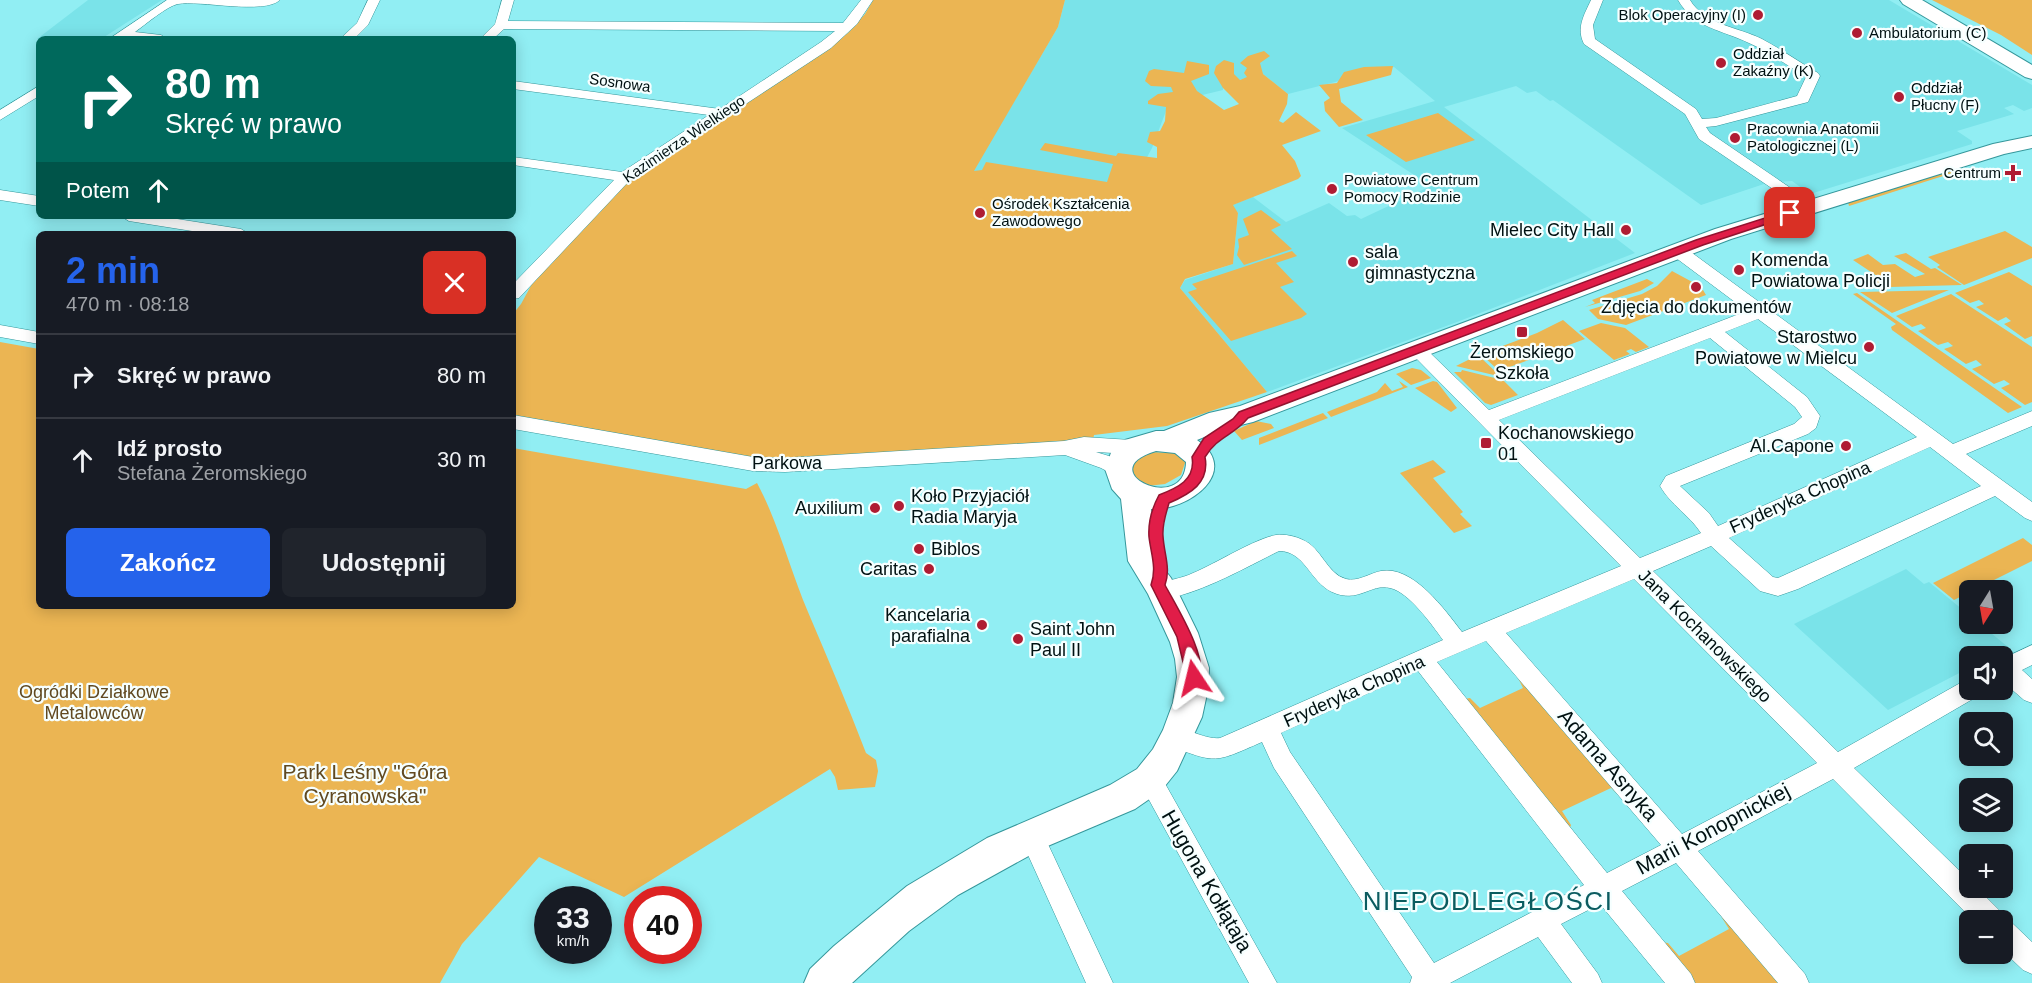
<!DOCTYPE html>
<html lang="pl">
<head>
<meta charset="utf-8">
<style>
	body { margin:0; font-family:Helvetica,sans-serif; background:#20242c; color:#f1f3f6; height:100vh; display:flex; flex-direction:column; font-size:22px; white-space:nowrap }
	* { box-sizing:border-box; margin:0 }
	p { font-size:20px; color:#9ea1a6 }
	.icon { flex:none; width:33px; height:33px; fill:none; stroke:currentColor; stroke-width:2; stroke-linecap:round; stroke-linejoin:round }
	.map { position:relative; flex:1; overflow:hidden }
	.details { position:absolute; left:36px; top:231px; width:480px; height:378px; display:flex; flex-direction:column; background:#171b24; border-radius:9px; box-shadow:0 3px 15px #0003 }
	.details>* { flex:none }
	.top-card { position:absolute; left:36px; top:36px; width:480px; height:183px; border-radius:9px; box-shadow:0 3px 15px #0003; background:#00695c; color:#fff; overflow:hidden }
	.needle { width:39px; rotate:191deg }
	.tools { position:absolute; left:1959px; top:580px; display:grid; gap:12px }
	.tools a { display:grid; place-items:center; width:54px; height:54px; border-radius:9px; background:#171b24; box-shadow:0 3px 15px #0003; font-size:30px }
	.speed { position:absolute; left:534px; top:886px; display:flex; gap:12px; font-size:30px; font-weight:700; text-align:center }
	.speed>* { display:grid; place-content:center; width:78px; height:78px; border-radius:50%; background:#171b24; box-shadow:0 3px 15px #0003; line-height:1 }
	.speed small { font-size:15px; font-weight:400 }
	.speed .limit { border:9px solid #d22; background:#fff; color:#111 }
	.pin { position:absolute; display:grid; place-items:center; width:51px; height:51px; color:#fff; margin:-26px; border-radius:12px; box-shadow:0 3px 9px #0006 }
	.me { position:absolute; width:66px; margin:-33px; rotate:350deg; stroke-linejoin:round; filter:drop-shadow(0 0 4px #0008) }
	.turn { display:flex; align-items:center; gap:21px; height:126px; padding:0 30px; font-size:27px }
	.turn .icon { width:78px; height:78px; stroke-width:2.5 }
	.turn b { display:block; font-size:42px; line-height:51px }
	.then { display:flex; align-items:center; height:57px; padding:0 30px; background:#0003; gap:12px; font-size:22px }
	.round { display:grid; place-items:center; flex:none; width:63px; height:63px; border-radius:9px; background:#20242c }
	.overview { display:flex; align-items:center; justify-content:space-between; height:102px; padding:0 30px }
	h1 { font-size:36px; font-weight:600; line-height:45px; color:#2563eb }
	.primary-button { display:flex; gap:12px; margin-top:auto; padding:12px 30px }
	.primary-button a { flex:1; height:69px; border-radius:9px; background:#2563eb; color:#fff; font-size:24px; font-weight:600; line-height:69px; text-align:center }
	.primary-button a+a { background:#20242c; color:#f1f3f6 }
	ul { padding:0; list-style:none }
	li { display:flex; align-items:center; gap:18px; height:84px; padding:0 30px; border-top:2px solid #363941 }
	li div { flex:1 }
	li b { display:block; font-size:22px }
	li em { font-style:normal }
	.map>svg:first-child { display:block }
	.built { fill:#7ae3e9 }
	.green { fill:#ebb553 }
	.lines { fill:none; stroke-linecap:round; stroke-linejoin:round }
	.street-casing { stroke:#35979b; stroke-width:1 }
	.secondary-casing { stroke:#35979b; stroke-width:2 }
	.street { fill:#fff; fill-rule:evenodd }
	.secondary { fill:#fff; fill-rule:evenodd }
	.route { fill:#e11d48; stroke:#92132f; stroke-width:1.5 }
	.poi-dot { fill:#af1c33; stroke:#f6ffff; stroke-width:2 }
	.labels { text-anchor:middle; stroke-width:4.5; stroke-linejoin:round; paint-order:stroke }
	.far-poi-label { font-size:15px; fill:#001112; stroke:#f6ffff; text-anchor:start }
	.far-street-label { font-size:15px; fill:#001112; stroke:#f6ffff }
	.poi-label { font-size:18px; fill:#001112; stroke:#f6ffff; text-anchor:end }
	.street-label { font-size:18px; fill:#001112; stroke:#f6ffff }
	.park-label { font-size:18px; fill:#614920; stroke:#f6ffff }
	.near-street-label { font-size:21px; fill:#001112; stroke:#f6ffff }
	.near-park-label { font-size:21px; fill:#614920; stroke:#f6ffff }
	.near-quarter-label { font-size:26px; letter-spacing:1.5px; fill:#0a5c60; stroke:#f6ffff }
</style>
</head>
<body>
<div class="map">
<svg width="2032" height="983" viewBox="0 0 2032 983">
	<rect width="100%" height="100%" fill="#91eef3"/>
	<path class="built" d="M88,0H162L101,39H37Z
		M1065,0H1889L2032,85V108L2024,111L2013,105L2004,108L2014,114L1957,131L1972,141V144L1810,194L1792,181L1767,183L1701,205L1553,100L1550,101L1536,91L1527,93L1516,86L1444,107L1635,253L1457,322L1267,392L1180,288L1185,280L1233,264L1238,213L1232,205L1253,197L1286,222L1329,203L1347,216L1355,215L1361,219L1431,186L1342,128L1435,101L1394,67L1288,94L1263,74L1223,84V90L1169,103L1152,148L1131,187L973,171L1058,27Z
		M1906,569L1924,584L1929,582L1969,615L1970,624H1980L2008,647L1990,657H1970L1969,668L1888,710L1794,624Z"/>
	<path class="green" d="M873,0H1065L1058,27L974,171L982,170L986,162L1107,182L1113,164L1040,150L1045,143L1116,156L1118,153L1157,158V147L1147,142L1150,132L1160,131L1165,121L1166,107L1148,104V101L1158,94L1173,92L1171,87L1151,86L1145,81L1149,71L1154,69L1184,73L1187,61L1209,65V74L1191,81L1197,91L1224,110L1239,104L1223,88L1214,73L1216,66L1224,60L1234,63V74L1240,80L1247,77L1244,73L1247,68L1240,63L1248,56L1264,51L1270,56L1260,63L1263,74L1288,94L1287,104L1279,121L1283,123L1296,112L1321,131L1282,145L1295,161L1301,176L1298,179L1233,205L1238,213L1233,264L1185,279L1180,288L1267,392L1167,426L1094,435L1093,440L799,459L754,458L513,415V314L521,304L533,282L616,193L639,174L848,33L865,14Z
		M1932,0H2032V55L2001,35Z
		M1393,66L1391,75L1339,89L1341,102L1363,120L1339,127L1325,111L1324,102L1330,98L1319,85L1337,83L1344,72L1364,67Z
		M1438,113L1475,140L1406,162L1366,135Z
		M1956,168L1962,170L1849,206L1848,202Z
		M1261,210L1281,225L1271,230L1292,249L1244,265L1237,255L1239,247L1238,239L1249,235L1243,219Z
		M2005,231L2032,247V258L1964,285L1937,267L1940,265L1928,257Z
		M1292,251L1297,256L1276,263L1294,282L1280,287L1307,314L1301,318L1231,341L1188,292L1197,289L1192,284Z
		M1906,253L1931,269L1935,268L1962,285L1854,288L1880,278L1853,260L1868,254L1883,265L1895,264L1915,277L1925,274L1894,256Z
		M1672,271L1696,284L1690,286L1697,292L1703,290L1706,295L1626,325L1598,319L1589,310L1642,294L1657,286Z
		M2009,272L2032,286V336L2025,339L2004,324L2011,321L2006,317L1998,321L1976,307L1984,304L1979,300L1970,303L1955,293Z
		M1647,279L1654,283L1640,291L1585,307L1595,303L1592,300Z
		M1949,290L1892,313L1860,292Z
		M1857,293L2022,407L2008,413L1892,330L1891,327L1896,324L1853,294Z
		M1951,294L2032,347V402L2025,405L2001,388L2010,384L2004,380L1994,384L1972,369L1982,365L1976,360L1966,364L1944,349L1953,346L1948,342L1938,345L1918,331L1926,328L1921,324L1912,327L1896,316Z
		M1563,320L1585,339L1499,371L1481,354L1537,333Z
		M1601,323L1625,328L1649,347L1636,352L1631,349L1626,351L1630,354L1614,360L1579,331Z
		M0,342L39,349V606H513V448L746,489L757,483C779,524 790,570 808,612C828,659 848,706 866,753L876,760L878,771L875,787L838,790L835,777L830,769L624,897L539,857L462,944L440,983H0Z
		M1478,355L1497,373L1498,376L1456,366Z
		M1412,368L1421,370L1431,378L1411,385L1396,374Z
		M1462,370L1503,380L1518,395L1491,405L1485,403L1454,372H1461Z
		M1399,381L1408,387L1331,417L1327,412L1377,392L1385,383L1392,391L1403,387Z
		M1433,381L1437,382L1457,408L1451,412L1415,388Z
		M1323,413L1328,418L1259,445V438Z
		M1256,421L1271,424L1274,428L1242,440L1234,431Z
		M1178,450L1186,460L1181,475L1165,484L1139,487L1130,465L1149,452L1172,453Z
		M1433,460L1446,472L1433,478L1463,512L1460,514L1472,526L1454,533L1400,473Z
		M2023,538L2032,545V561L1954,600L1933,583Z
		M1517,676L1623,799L1611,788L1562,811L1571,825L1570,828L1464,699L1470,698L1480,708L1523,688Z
		M1719,913L1790,983H1687L1660,942L1668,943L1679,956L1729,929Z"/>
	<g class="lines">
		<defs>
			<path id="street" d="M167,0H280C264,15 199,0 178,4C167,6 145,25 135,32L161,35L167,39H109Z
				M368,0H380L368,25L354,39H340L357,23Z
				M502,0H514L508,21L843,23L861,0H873L857,24L831,48L630,180L519,298L513,299V284L614,180L513,165V157L622,172L709,115L513,89V81L720,109L821,42L835,31L504,29L493,39H480L495,24Z
				M1591,0H1603L1593,25L1595,39L1696,109L1702,119L1716,118L1797,96L1806,77C1787,65 1769,52 1749,43C1722,30 1694,28 1678,0H1690C1705,25 1738,27 1762,39C1781,49 1799,62 1818,73L1820,76L1808,102L1716,126L1706,127L1710,133L1814,204L1817,207L1814,210H1804L1699,139L1685,114L1584,44C1576,28 1584,15 1591,0Z
				M39,86V96L0,120V110Z
				M0,190L39,196V206L0,200Z
				M121,216H158L241,229L249,234H211L129,221Z
				M1678,246L1684,247L1953,444L2032,411V426L1966,454L2032,502V521L2025,518L1995,496L1798,589L1778,596L1760,591L1711,546L1653,571L1838,752L1962,682L1970,679V690H1981L1978,696L1854,768L1970,881V888H1977L2001,912L2004,919L2011,922L2032,942V974L2023,970L2002,950V921H1974L1833,779L1698,851L1805,974L1809,983H1778L1676,863L1622,891L1691,974L1695,983H1665L1600,904L1561,924L1598,974L1602,983H1572L1538,937L1450,983H1410L1412,977L1274,768L1262,742C1214,763 1217,764 1168,745L1164,738L1168,731C1185,724 1202,740 1220,738L1443,640C1432,625 1409,592 1390,588C1371,583 1358,604 1332,592C1310,582 1305,551 1279,551C1254,563 1179,606 1154,597L1151,591L1154,585C1166,580 1181,579 1193,573C1215,564 1254,539 1276,535C1285,534 1295,536 1303,540C1321,547 1327,574 1346,579C1358,582 1370,573 1381,571C1413,565 1445,610 1462,632L1621,566L1409,351L1412,347H1424L1489,410L1747,311L1672,255L1670,251ZM1758,319L1917,437L1718,526L1709,513L1680,486L1808,434L1816,428L1820,416L1807,397L1725,332ZM1710,338L1795,407L1802,417L1794,424L1666,476L1660,486C1671,505 1689,515 1701,533L1640,558L1499,420ZM1930,447L1981,486L1778,578L1773,577L1729,538ZM1634,579L1817,763L1682,834L1506,633ZM1486,641L1661,845L1607,873L1437,662ZM1418,671L1584,885L1434,963L1290,752L1281,733Z
				M0,325L39,332V344L0,337Z
				M513,415L753,457L785,458L1064,441L1084,437L1131,440L1138,442L1140,447L1138,452L1131,454L1096,452C1108,456 1121,458 1128,470L1125,475L1118,477L1101,468L1065,455L785,472L753,471L513,429Z
				M2032,645V665L2022,670L2032,679V703L2024,700L2002,681V659Z
				M1150,768L1158,771L1277,983H1249L1142,787L1138,779L1142,771Z
				M1031,823L1040,827L1113,983H1086L1019,835L1022,827Z"/>
			<path id="secondary" d="M1900,0H1922L2032,65V79L2025,77L1903,4Z
				M2032,136V148L2004,154L1731,239L1253,422L1224,429L1197,440C1242,471 1189,511 1151,509L1158,561L1171,578L1198,633L1209,668L1208,689L1202,717L1177,771L1161,791L1135,809L1043,848L958,895L909,931L852,983H804L810,969L834,946L907,886L987,838L1110,785L1137,769L1153,749L1163,730L1173,703L1177,677L1175,659L1170,642L1148,594L1128,561L1121,499L1112,489L1105,469L1112,450L1125,440L1156,431H1164L1209,413L1240,406L1715,229L1993,144ZM1156,451L1175,453L1186,462C1185,516 1089,471 1156,451Z"/>
		</defs>
		<use href="#street" class="street-casing"/>
		<use href="#secondary" class="secondary-casing"/>
		<use href="#street" class="street"/>
		<use href="#secondary" class="secondary"/>
	</g>
	<path class="route" d="M1790,210L1796,213L1794,215L1703,245L1248,418C1233,436 1218,436 1205,457C1210,483 1190,494 1169,503C1166,514 1162,524 1163,536C1164,554 1171,568 1165,585C1176,606 1210,659 1199,683L1194,685L1188,683L1177,637L1151,585C1157,568 1151,554 1149,537C1148,523 1152,508 1159,495C1177,488 1196,480 1192,457L1204,438L1233,419L1239,412L1696,240Z"/>
	<g class="poi-dot">
		<circle cx="1758" cy="15" r="6"/>
		<circle cx="1857" cy="33" r="6"/>
		<circle cx="1721" cy="63" r="6"/>
		<circle cx="1899" cy="97" r="6"/>
		<circle cx="1735" cy="138" r="6"/>
		<path d="M2010 164h6v6h6v6h-6v6h-6v-6h-6v-6h6z"/>
		<circle cx="1332" cy="189" r="6"/>
		<circle cx="980" cy="213" r="6"/>
		<circle cx="1626" cy="230" r="6"/>
		<circle cx="1353" cy="262" r="6"/>
		<circle cx="1739" cy="270" r="6"/>
		<circle cx="1696" cy="287" r="6"/>
		<rect x="1516" y="326" width="12" height="12" rx="3"/>
		<circle cx="1869" cy="347" r="6"/>
		<rect x="1480" y="437" width="12" height="12" rx="3"/>
		<circle cx="1846" cy="446" r="6"/>
		<circle cx="899" cy="506" r="6"/>
		<circle cx="875" cy="508" r="6"/>
		<circle cx="919" cy="549" r="6"/>
		<circle cx="929" cy="569" r="6"/>
		<circle cx="982" cy="625" r="6"/>
		<circle cx="1018" cy="639" r="6"/>
	</g>
	<g class="labels">
		<g class="far-poi-label">
			<text x="1746" y="20" text-anchor="end">Blok Operacyjny (I)</text>
			<text x="1869" y="38">Ambulatorium (C)</text>
			<text x="1733" y="59">Oddział<tspan x="1733" dy="17">Zakaźny (K)</tspan></text>
			<text x="1911" y="93">Oddział<tspan x="1911" dy="17">Płucny (F)</tspan></text>
			<text x="1747" y="134">Pracownia Anatomii<tspan x="1747" dy="17">Patologicznej (L)</tspan></text>
			<text x="2001" y="178" text-anchor="end">Centrum</text>
			<text x="1344" y="185">Powiatowe Centrum<tspan x="1344" dy="17">Pomocy Rodzinie</tspan></text>
			<text x="992" y="209">Ośrodek Kształcenia<tspan x="992" dy="17">Zawodowego</tspan></text>
		</g>
		<g class="far-street-label">
			<text transform="translate(620 83) rotate(8)" y="5">Sosnowa</text>
			<text transform="translate(684 139) rotate(-34)" y="5">Kazimierza Wielkiego</text>
		</g>
		<g class="poi-label">
			<text x="1614" y="236">Mielec City Hall</text>
			<text x="1365" y="258" text-anchor="start">sala<tspan x="1365" dy="21">gimnastyczna</tspan></text>
			<text x="1751" y="266" text-anchor="start">Komenda<tspan x="1751" dy="21">Powiatowa Policji</tspan></text>
			<text x="1696" y="313" text-anchor="middle">Zdjęcia do dokumentów</text>
			<text x="1857" y="343">Starostwo<tspan x="1857" dy="21">Powiatowe w Mielcu</tspan></text>
			<text x="1522" y="358" text-anchor="middle">Żeromskiego<tspan x="1522" dy="21">Szkoła</tspan></text>
			<text x="1498" y="439" text-anchor="start">Kochanowskiego<tspan x="1498" dy="21">01</tspan></text>
			<text x="1834" y="452">Al.Capone</text>
			<text x="911" y="502" text-anchor="start">Koło Przyjaciół<tspan x="911" dy="21">Radia Maryja</tspan></text>
			<text x="863" y="514">Auxilium</text>
			<text x="931" y="555" text-anchor="start">Biblos</text>
			<text x="917" y="575">Caritas</text>
			<text x="970" y="621">Kancelaria<tspan x="970" dy="21">parafialna</tspan></text>
			<text x="1030" y="635" text-anchor="start">Saint John<tspan x="1030" dy="21">Paul II</tspan></text>
		</g>
		<g class="street-label">
			<text x="787" y="469">Parkowa</text>
			<text transform="translate(1800 497) rotate(-24)" y="6">Fryderyka Chopina</text>
			<text transform="translate(1705 636) rotate(45)" y="6">Jana Kochanowskiego</text>
			<text transform="translate(1354 691) rotate(-24)" y="6">Fryderyka Chopina</text>
		</g>
		<g class="park-label">
			<text x="94" y="698">Ogródki Działkowe<tspan x="94" dy="21">Metalowców</tspan></text>
		</g>
		<g class="near-street-label">
			<text transform="translate(1608 765) rotate(49)" y="7">Adama Asnyka</text>
			<text transform="translate(1713 829) rotate(-28)" y="7">Marii Konopnickiej</text>
			<text transform="translate(1207 881) rotate(60)" y="7">Hugona Kołłątaja</text>
		</g>
		<g class="near-park-label">
			<text x="365" y="779">Park Leśny "Góra<tspan x="365" dy="24">Cyranowska"</tspan></text>
		</g>
		<g class="near-quarter-label">
			<text x="1488" y="910">NIEPODLEGŁOŚCI</text>
		</g>
	</g>
</svg>
<div class="tools">
<a><svg class="needle" viewBox="-14 -14 28 28"><path d="M0-13l5 13h-10z" fill="#e53935"/><path d="M0 13l5-13h-10z" fill="#9ea1a6"/></svg></a>
<a><svg class="icon" aria-label="sound" viewBox="0 0 24 24"><path d="M4 9h4l5-4v14l-5-4H4zM17 9q2 3 0 6"/></svg></a>
<a><svg class="icon" aria-label="search" viewBox="0 0 24 24"><circle cx="10" cy="10" r="6"/><path d="M15 15l6 6"/></svg></a>
<a><svg class="icon" aria-label="layers" viewBox="0 0 24 24"><path d="M12 4l9 5-9 5-9-5zM3 14l9 5 9-5"/></svg></a>
<a>+</a>
<a>−</a>
</div>
<div class="speed"><div>33<small>km/h</small></div><div class="limit">40</div></div>
<div class="pin" style="left:1790px;top:213px;background:#d93025"><svg class="icon" aria-label="arrive" viewBox="0 0 24 24"><path d="M6 21V4h12l-3 4 3 4H6"/></svg></div>
<svg class="me" style="left:1194px;top:678px" viewBox="-20 -20 40 40"><path d="M0-17L14 15 0 8-14 15z" fill="#e11d48" stroke="#fff" stroke-width="4"/></svg>
<div class="top-card">
<div class="turn"><svg class="icon" aria-label="right" viewBox="0 0 24 24"><path d="M7 20v-9h11M14 6l5 5-5 5"/></svg><div><b>80 m</b>Skręć w prawo</div></div>
<div class="then">Potem<svg class="icon" aria-label="ahead" viewBox="0 0 24 24"><path d="M12 20V5M6 11l6-6 6 6"/></svg></div>
</div>
<section class="details">
<div class="overview"><div><h1>2 min</h1><p>470 m · 08:18</p></div><a class="round" style="background:#d93025;color:#fff"><svg class="icon" aria-label="close" viewBox="0 0 24 24"><path d="M6 6l12 12M18 6L6 18"/></svg></a></div>
<ul>
<li><svg class="icon" aria-label="right" viewBox="0 0 24 24"><path d="M7 20v-9h11M14 6l5 5-5 5"/></svg><div><b>Skręć w prawo</b></div><em>80 m</em></li>
<li><svg class="icon" aria-label="ahead" viewBox="0 0 24 24"><path d="M12 20V5M6 11l6-6 6 6"/></svg><div><b>Idź prosto</b><p>Stefana Żeromskiego</p></div><em>30 m</em></li>
</ul>
<div class="primary-button"><a>Zakończ</a><a>Udostępnij</a></div>
</section>
</div>
</body>
</html>
